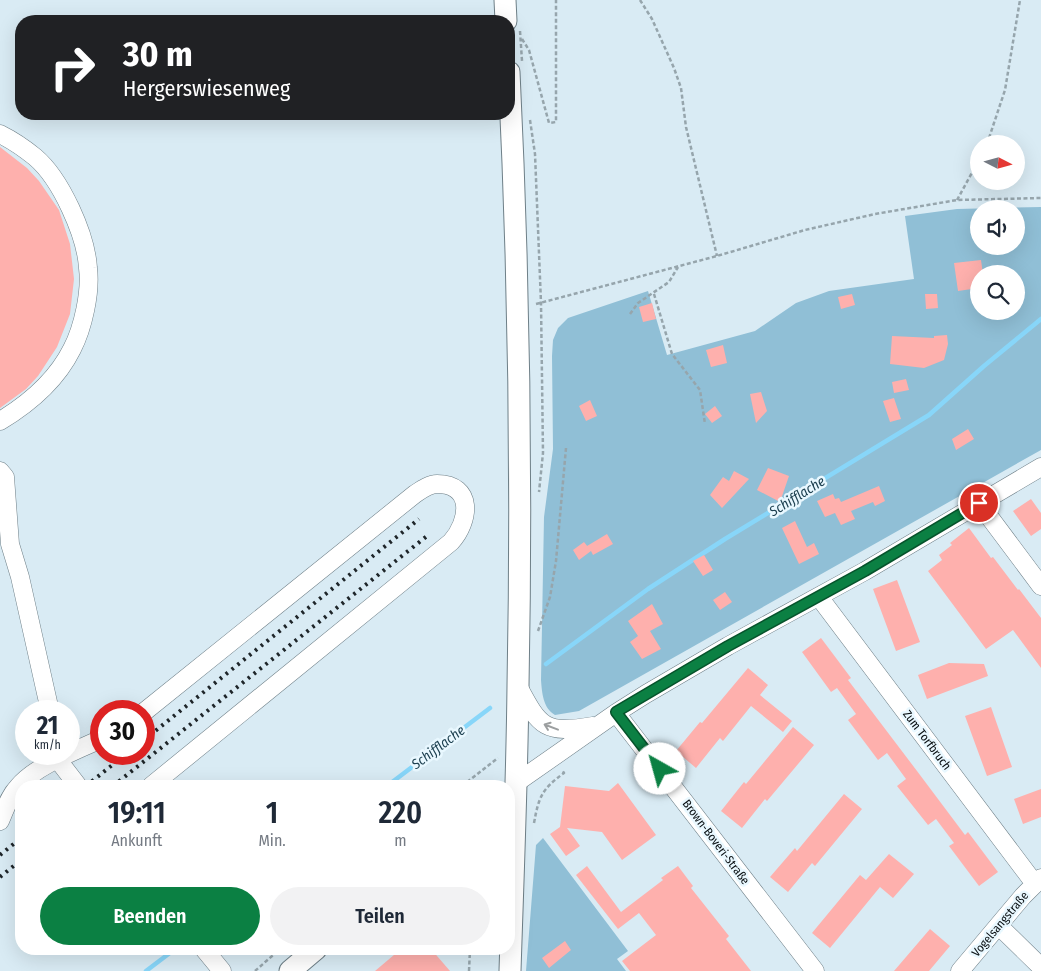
<!DOCTYPE html>
<html lang="de">
<head>
<meta charset="utf-8">
<style>
	body { margin:0; font-family:"Fira Sans Condensed",sans-serif; background:#f2f2f3; color:#1f2937; height:100vh; display:flex; flex-direction:column; font-size:19px; white-space:nowrap }
	* { box-sizing:border-box; margin:0 }
	p { font-size:16px; color:#747a83 }
	.icon { flex:none; width:28px; height:28px; fill:none; stroke:currentColor; stroke-width:2; stroke-linecap:round; stroke-linejoin:round }
	.map { position:relative; flex:1; overflow:hidden }
	.panel { position:absolute; left:15px; top:780px; width:500px; height:175px; display:flex; flex-direction:column; background:#fff; border-radius:20px; box-shadow:0 5px 20px #0002 }
	.panel>* { flex:none }
	.top-card { position:absolute; left:15px; top:15px; width:500px; height:105px; border-radius:20px; box-shadow:0 5px 20px #0002; background:#202124; color:#fff; overflow:hidden }
	.needle { width:32px; rotate:96deg }
	.tools { position:absolute; left:970px; top:135px; display:grid; gap:10px }
	.tools a { display:grid; place-items:center; width:55px; height:55px; border-radius:50%; background:#fff; box-shadow:0 5px 20px #0002; font-size:25px }
	.speed { position:absolute; left:15px; top:700px; display:flex; gap:10px; font-size:25px; font-weight:700; text-align:center }
	.speed>* { display:grid; place-content:center; width:65px; height:65px; border-radius:50%; background:#fff; box-shadow:0 5px 20px #0002; line-height:1 }
	.speed small { font-size:12px; font-weight:400 }
	.speed .limit { border:8px solid #d22; background:#fff; color:#111 }
	.pin { position:absolute; display:grid; place-items:center; width:42px; height:42px; color:#fff; margin:-21px; border:2px solid #fff; border-radius:50%; box-shadow:0 1px 5px #0007 }
	.me { position:absolute; width:55px; margin:-28px; rotate:322deg; stroke-linejoin:round; filter:drop-shadow(0 0 4px #0008) }
	.turn { display:flex; align-items:center; gap:18px; height:105px; padding:0 25px; font-size:22px }
	.turn .icon { width:65px; height:65px; stroke-width:2.5 }
	.turn b { display:block; font-size:35px; line-height:42px }
	.eta { display:flex; justify-content:space-evenly; align-items:center; height:85px; text-align:center }
	.eta b { font-size:30px; font-weight:600; line-height:35px }
	.cta { display:flex; gap:10px; margin-top:auto; padding:10px 25px }
	.cta a { flex:1; height:58px; border-radius:30px; background:#0b8043; color:#fff; font-size:20px; font-weight:600; line-height:58px; text-align:center }
	.cta a+a { background:#f2f2f3; color:#1f2937 }
	.map>svg:first-child { display:block }
	.green { fill:#90bfd6; fill-rule:evenodd }
	.lines { fill:none; stroke-linecap:round; stroke-linejoin:round }
	.stream { stroke:#88d6f9; stroke-width:4.5 }
	.building { fill:#feb0ad }
	.minor-casing { stroke:#6e7f87; stroke-width:19 }
	.major-casing { stroke:#6e7f87; stroke-width:23 }
	.path { stroke:#96a5ac; stroke-width:2.5; stroke-dasharray:4 2.5; stroke-linecap:butt }
	.minor { stroke:#fff; stroke-width:18 }
	.major { stroke:#fff; stroke-width:21 }
	.rail { stroke:#1e2529; stroke-width:4; stroke-dasharray:2.5 5; stroke-linecap:butt }
	.oneway { stroke:#9c9fa0 }
	.route-casing { stroke:#07532c; stroke-width:12 }
	.route { stroke:#0b8043; stroke-width:9 }
	.labels { text-anchor:middle; stroke-width:5; stroke-linejoin:round; paint-order:stroke }
	.street-label { font-size:12px; fill:#080e11; stroke:#e9f8ff }
	.water-label { font-size:14px; font-style:italic; fill:#1e4151; stroke:#e9f8ff }
</style>
</head>
<body>
<div class="map">
<svg width="1041" height="971" viewBox="0 0 1041 971">
	<rect width="100%" height="100%" fill="#d9ebf4"/>
	<path class="green" d="M1041,207V450L579,711L555,715C543,708 542,693 541,680L544,517L553,449L552,356L553,340L558,328L568,318L648,291L667,355L755,331L796,303L829,291L914,279L905,216L957,209ZM979,209H1016V246H979ZM979,274H1016V311H979Z
		M543,838L628,951L617,959L626,971H526L536,845Z"/>
	<g class="lines">
		<path class="stream" d="M546,664L648,589L725,539L929,415L984,366L1041,319
			M387,786L490,708
			M146,971L175,949"/>
	</g>
	<path class="building" d="M0,147L27,168L39,181L59,210L70,244L74,279L70,314L57,347L38,376L26,389L0,408Z
		M981,260L983,274H979V288L958,291L954,263Z
		M852,294L855,305L841,309L838,297Z
		M925,294H937L938,308L926,309Z
		M652,303L656,319L643,322L639,307Z
		M947,335L948,344L944,360L924,368L890,364L892,336L934,338V336Z
		M723,345L727,363L711,367L706,350Z
		M906,379L909,390L894,393L892,382Z
		M761,392L767,411L756,423L750,394Z
		M894,398L901,419L890,422L883,401Z
		M590,400L597,416L586,421L579,406Z
		M715,406L722,416L712,423L705,414Z
		M968,429L974,439L956,450L952,439Z
		M768,468L789,476L780,502L757,490Z
		M734,471L749,479L722,508L710,495L723,477L729,481Z
		M879,486L885,501L875,506L873,502L851,511L855,519L841,525L835,513L825,517L817,501L833,494L835,499L839,498L841,502Z
		M1031,499L1041,513V529L1031,536L1013,511Z
		M795,521L807,547L814,543L819,554L799,564L782,528Z
		M969,528L991,558L993,557L1018,590L1019,589L1041,618V668L1013,630L986,649L928,571L942,560L939,555L952,545L950,543Z
		M607,534L613,544L593,555L591,551L579,560L573,550L584,542L588,547L587,546Z
		M704,555L713,570L703,576L693,561Z
		M897,580L920,642L896,651L873,589Z
		M725,592L732,602L720,610L713,600Z
		M652,604L663,624L650,631L661,649L642,659L630,642L638,636L628,621Z
		M821,638L851,678L848,680L917,771L965,835L968,832L998,872L979,886L949,846L954,843L936,819L928,825L897,786L906,779L887,753L878,760L848,720L856,714L837,688L831,692L802,652Z
		M949,663L984,664L988,676L927,699L918,675Z
		M748,668L768,685L760,695L792,721L783,732L751,706L723,741L720,738L696,768L676,751L700,722L702,723Z
		M991,707L1012,767L987,776L965,716Z
		M793,727L814,745L767,801L765,799L742,828L721,811L744,782L746,784Z
		M618,783L656,835L622,860L602,832L567,828L580,846L566,856L550,834L560,827L565,786L609,791Z
		M1041,789V817L1023,824L1014,799Z
		M844,794L862,809L815,866L812,863L788,892L770,877L795,848L797,851Z
		M889,854L914,874L893,898L880,887L830,948L812,933L860,875L866,880Z
		M587,866L621,912L663,880L661,878L678,866L693,886L691,888L729,936L726,939L751,971H630L622,961L656,935L639,913L618,929L576,875Z
		M930,929L950,946L929,971H894Z
		M565,941L571,950L549,968L542,958Z
		M401,949H431L450,971H375Z"/>
	<g class="lines">
		<defs>
			<path id="minor" d="M0,134C12,140 24,148 35,157C61,179 86,235 88,268C91,292 83,328 72,349C56,381 30,403 0,421
				M0,471L5,477L10,544L20,577L50,711
				M979,503L1041,586
				M819,597L1035,884
				M518,686C540,728 545,734 593,726
				M144,712L415,494C421,490 429,484 437,484C474,484 470,521 451,542L151,786
				M616,713L815,971
				M57,754L58,760L78,786
				M516,783L616,713L646,694L728,646L865,571L1041,467
				M0,821C5,810 9,796 18,787C35,766 77,750 101,739
				M999,926L1041,967
				M204,949L222,971
				M960,971L1023,896L1041,878"/>
			<path id="major" d="M505,0L506,21
				M509,72C519,276 522,482 518,686C517,781 513,876 510,971
				M290,971L316,949"/>
		</defs>
		<use href="#minor" class="minor-casing"/>
		<use href="#major" class="major-casing"/>
		<path class="path" d="M640,0L652,19L674,68L681,88L686,127L717,256
			M520,31L522,61
			M522,39L529,50L549,123L556,122V0
			M530,120L535,154L541,303L543,453L539,492
			M987,144L1005,90L1020,0
			M957,200L979,160
			M654,294L672,354L700,390L705,424
			M536,304L717,256L805,230L875,214L957,200L1041,198
			M630,314L638,303L669,282L678,267
			M538,631L550,597L556,561L566,448
			M462,786L498,758
			M534,823C539,796 542,789 564,773L562,770
			M255,971L280,949
			M469,971L470,949"/>
		<use href="#minor" class="minor"/>
		<use href="#major" class="major"/>
		<path class="rail" d="M144,740L419,519
			M86,786L126,754
			M113,786L427,536
			M0,855L21,838
			M0,877L21,860"/>
	</g>
	<defs><path id="oneway-shaft" d="M-6 0H5M1.5-3L5.5 0L1.5 3" fill="none" stroke-width="1.6" stroke-linecap="round" stroke-linejoin="round" transform="scale(1.25)"/></defs>
	<use class="oneway" href="#oneway-shaft" transform="translate(551 727) rotate(-159)"/>
	<g class="lines">
		<defs>
			<path id="route" d="M660,769L616,712L728,646L865,571L979,503"/>
		</defs>
		<use href="#route" class="route-casing"/>
		<use href="#route" class="route"/>
	</g>
	<g class="labels">
		<g class="street-label">
			<text transform="translate(927 740) rotate(53)" y="4">Zum Torfbruch</text>
			<text transform="translate(716 842) rotate(53)" y="4">Brown-Boveri-Straße</text>
			<text transform="translate(1000 924) rotate(-50)" y="4">Vogelsangstraße</text>
		</g>
		<g class="water-label">
			<text transform="translate(797 496) rotate(-32)" y="5">Schifflache</text>
			<text transform="translate(438 747) rotate(-37)" y="5">Schifflache</text>
		</g>
	</g>
</svg>
<div class="tools">
<a><svg class="needle" viewBox="-14 -14 28 28"><path d="M0-13l5 13h-10z" fill="#e53935"/><path d="M0 13l5-13h-10z" fill="#747a83"/></svg></a>
<a><svg class="icon" aria-label="sound" viewBox="0 0 24 24"><path d="M4 9h4l5-4v14l-5-4H4zM17 9q2 3 0 6"/></svg></a>
<a><svg class="icon" aria-label="search" viewBox="0 0 24 24"><circle cx="10" cy="10" r="6"/><path d="M15 15l6 6"/></svg></a>
</div>
<div class="speed"><div>21<small>km/h</small></div><div class="limit">30</div></div>
<div class="pin" style="left:979px;top:503px;background:#d93025"><svg class="icon" aria-label="arrive" viewBox="0 0 24 24"><path d="M6 21V4h12l-3 4 3 4H6"/></svg></div>
<svg class="me" style="left:660px;top:769px" viewBox="-20 -20 40 40"><circle r="19" fill="#fff"/><path d="M0-13L10 11 0 6-10 11z" fill="#0b8043"/></svg>
<div class="top-card">
<div class="turn"><svg class="icon" aria-label="right" viewBox="0 0 24 24"><path d="M7 20v-9h11M14 6l5 5-5 5"/></svg><div><b>30 m</b>Hergerswiesenweg</div></div>
</div>
<section class="panel">
<div class="eta">
<div><b>19:11</b><p>Ankunft</p></div>
<div><b>1</b><p>Min.</p></div>
<div><b>220</b><p>m</p></div>
</div>
<div class="cta"><a>Beenden</a><a>Teilen</a></div>
</section>
</div>
</body>
</html>
